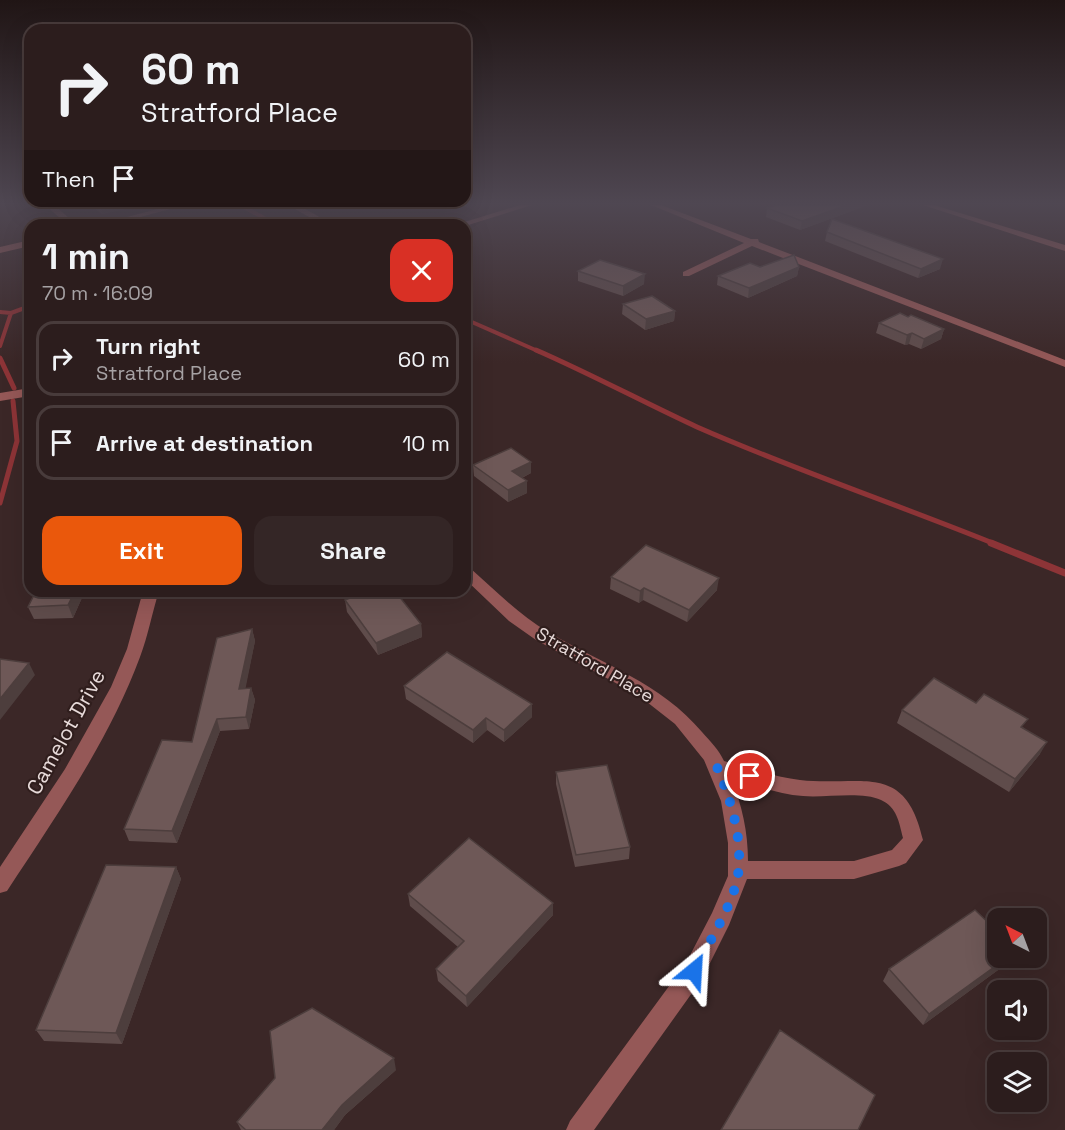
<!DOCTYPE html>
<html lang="en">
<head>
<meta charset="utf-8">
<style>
	body { margin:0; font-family:"Space Grotesk",sans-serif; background:#342626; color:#f1f3f6; height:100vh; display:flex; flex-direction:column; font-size:22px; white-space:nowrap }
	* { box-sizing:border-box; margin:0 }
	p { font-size:20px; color:#a6a2a4 }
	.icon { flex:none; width:33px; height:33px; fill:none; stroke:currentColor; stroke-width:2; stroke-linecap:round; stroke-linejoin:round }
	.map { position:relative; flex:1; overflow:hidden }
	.drawer { position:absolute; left:24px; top:219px; width:447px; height:378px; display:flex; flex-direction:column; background:#2c1d1d; border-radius:18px; box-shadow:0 6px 24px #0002,0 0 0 2px #483b3b }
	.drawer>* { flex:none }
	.top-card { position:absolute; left:24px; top:24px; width:447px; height:183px; border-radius:18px; box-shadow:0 6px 24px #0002,0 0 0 2px #483b3b; background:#2c1d1d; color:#f1f3f6; overflow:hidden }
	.needle { width:39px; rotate:318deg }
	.buttons { position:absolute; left:987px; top:908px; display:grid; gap:12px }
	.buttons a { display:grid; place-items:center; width:60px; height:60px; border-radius:12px; background:#2c1d1d; box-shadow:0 6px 24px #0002,0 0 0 2px #483b3b; font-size:30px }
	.pin { position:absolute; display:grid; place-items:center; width:51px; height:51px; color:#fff; margin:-26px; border:3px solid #fff; border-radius:50%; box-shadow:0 2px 6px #0007 }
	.me { position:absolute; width:66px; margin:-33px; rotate:27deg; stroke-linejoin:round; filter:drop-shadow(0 0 4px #0008) }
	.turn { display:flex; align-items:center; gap:21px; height:126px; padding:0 18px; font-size:27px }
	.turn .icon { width:78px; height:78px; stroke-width:2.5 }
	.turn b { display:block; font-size:42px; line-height:51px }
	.then { display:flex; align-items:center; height:57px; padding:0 18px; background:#0003; gap:12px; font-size:22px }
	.round { display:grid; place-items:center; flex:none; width:63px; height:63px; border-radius:18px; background:#342626 }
	.head { display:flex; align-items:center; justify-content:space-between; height:102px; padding:0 18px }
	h1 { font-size:36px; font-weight:600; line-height:45px }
	.cta { display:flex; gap:12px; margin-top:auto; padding:12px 18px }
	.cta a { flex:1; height:69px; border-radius:18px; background:#ea580c; color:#fff; font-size:24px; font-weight:600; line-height:69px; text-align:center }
	.cta a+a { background:#342626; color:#f1f3f6 }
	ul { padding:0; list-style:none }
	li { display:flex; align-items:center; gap:18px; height:75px; margin:0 12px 9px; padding:0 6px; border:3px solid #483b3b; border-radius:18px }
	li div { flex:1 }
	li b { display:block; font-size:22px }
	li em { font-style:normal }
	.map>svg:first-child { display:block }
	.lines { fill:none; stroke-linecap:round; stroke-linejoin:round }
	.stream-far2 { stroke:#8d3437; stroke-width:4 }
	.stream-far1 { stroke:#8d3437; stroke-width:5 }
	.stream { stroke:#8d3437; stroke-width:7 }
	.street { fill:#955857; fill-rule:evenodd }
	.wall { fill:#5f4c4b }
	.shaded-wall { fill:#4d3e3d }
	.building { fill:#6e5857; stroke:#4d3e3d; stroke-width:1.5 }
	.route { stroke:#1a73e8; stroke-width:10; stroke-dasharray:0 18 }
	.labels { text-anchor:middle; stroke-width:4.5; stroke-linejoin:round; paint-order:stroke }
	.street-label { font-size:18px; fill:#e7dad9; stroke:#301e1d }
	.near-street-label { font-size:21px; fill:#e7dad9; stroke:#301e1d }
</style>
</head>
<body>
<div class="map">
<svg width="1065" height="1130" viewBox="0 0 1065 1130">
	<rect width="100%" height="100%" fill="#3b2727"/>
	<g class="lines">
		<path class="stream-far2" d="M240,205L277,225
			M0,312L11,313L30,306
			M465,319L540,352
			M0,346L11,313"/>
		<path class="stream-far1" d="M536,350C591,374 643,402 697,427C795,470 896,504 995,544
			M0,358L14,388
			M0,503L17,441L13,401"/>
		<path class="stream" d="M991,543L1065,573"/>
		<path class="street" d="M45,205H54L77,225H68Z
			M173,205H185L111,225H96Z
			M288,205H298L334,225H323Z
			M520,205H532L465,226L455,225Z
			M651,205H661L751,239H758L759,242L1065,360V367L752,246L689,276H683V272L744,243Z
			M923,205H934L1065,245V251Z
			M30,240V246L0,253V247Z
			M30,388V396L0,401V393Z
			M465,566L470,568C495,590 519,615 548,632C602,664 661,683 702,732C710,741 719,750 724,761C749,768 774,777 800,780C861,787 905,760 923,840L906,863L899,866L854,879H747L729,925L702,979L594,1130H566L570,1121L686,963L712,913L728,876V843L721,801L704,760L675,724L638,695L536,640L509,621L465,579ZM731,778C754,785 778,794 803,796C825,798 862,791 881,800C897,807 899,822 903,838L892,850L854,861H748C748,832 742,805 731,778Z
			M143,591H159C152,613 148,636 140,657C109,741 56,816 7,891L0,893V867L65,769L111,687L127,649Z"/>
	</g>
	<path class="wall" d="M90,205H128L129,208L102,214Z
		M868,205L800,230L766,217L767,208Z
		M827,232L940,269L918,278L825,241Z
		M760,267H799L797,276L748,298L717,285L718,276Z
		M578,271L644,284L623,296L578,281Z
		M623,304L675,311L674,321L645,330L622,314Z
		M908,317L944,329L941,339L921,349L909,344L905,345L876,333L879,323Z
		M531,462V473L522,478L527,493L508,502L474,476L473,465Z
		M611,577L717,590L687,622L643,600L639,603L610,589Z
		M85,591L73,618L34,619L28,607Z
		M345,600L421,624L422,637L378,655L347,612Z
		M252,629L255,641L245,688H251L255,700L249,729L220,731L177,843L129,841L124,829L192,742Z
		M404,686L532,717L504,742L487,730L473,743L406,699Z
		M976,703L1024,728L1040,754L1009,792L897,723L902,710Z
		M556,772L630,847L629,859L575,867L556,784Z
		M176,867L181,879L122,1044L44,1041L36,1030Z
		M408,894L553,915L467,1007L438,981L436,969L458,947L410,906Z
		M1009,962L923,1025L883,981L889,969Z
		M396,1070L345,1115L334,1130H241L237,1122Z"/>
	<path class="shaded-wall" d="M100,205H128L129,208L102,214Z
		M847,205H868L800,230L802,221Z
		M943,259L940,269L918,278L921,269Z
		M799,267L797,276L748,298L749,288Z
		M645,274L644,284L623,296V286Z
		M675,311L674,321L645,330L646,319Z
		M944,329L941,339L921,349L924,339Z
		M912,333L909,344L905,345L907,335Z
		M531,462V473L513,482L512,471Z
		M527,481V493L508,502V490Z
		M719,578L717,590L687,622L689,610Z
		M644,588L643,600L639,603L640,591Z
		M75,591H85L73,618L68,605Z
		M421,624L422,637L378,655L376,643Z
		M252,629L255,641L243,701L239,689Z
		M29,663L35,675L0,720V699Z
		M251,688L255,700L249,729L246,717Z
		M532,704V717L504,742V730Z
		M486,718L487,730L473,743V730Z
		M217,719L220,731L177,843L172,831Z
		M1047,742L1040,754L1009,792L1015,779Z
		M176,867L181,879L122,1044L116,1033Z
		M553,903V915L467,1007L466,996Z
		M1008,957H1013L1009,962L923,1025L929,1014Z
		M394,1058L396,1070L345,1115L334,1130H322L342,1105Z"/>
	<path class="building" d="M777,205H847L802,221L767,208Z
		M832,219L943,259L921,269L827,232Z
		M794,255L799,267L749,288L718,276L750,263L760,267Z
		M600,260L645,274L623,286L578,271Z
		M652,296L675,311L646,319L623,304Z
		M900,313L908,317L911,315L944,329L924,339L912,333L907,335L879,323Z
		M511,448L531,462L512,471L527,481L508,490L473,465Z
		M646,545L719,578L689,610L644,588L640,591L611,577Z
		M36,591H75L68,605L28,607Z
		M367,591H395L421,624L376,643L345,600Z
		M252,629L239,689L251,688L246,717L217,719L172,831L124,829L162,740L192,742L217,638Z
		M447,652L532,704L504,730L486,718L473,730L404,686Z
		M0,659L29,663L0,699Z
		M934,678L976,703L984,694L1028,719L1021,727L1047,742L1015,779L902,710Z
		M607,765L630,847L576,855L556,772Z
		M469,838L553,903L466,996L436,969L464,941L408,894Z
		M106,865L176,867L116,1033L36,1030Z
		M975,910L998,932V957H1008L929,1014L889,969Z
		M312,1008L394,1058L342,1105L322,1130H246L237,1122L275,1078L270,1031Z
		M780,1030L875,1095L858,1130H721Z"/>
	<linearGradient id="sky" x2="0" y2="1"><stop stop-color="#201515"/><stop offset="0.56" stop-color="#4f4752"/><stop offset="1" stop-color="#4f4752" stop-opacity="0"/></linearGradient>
	<rect width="1065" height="363" fill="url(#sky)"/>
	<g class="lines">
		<path class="route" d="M694,971C708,944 733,905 738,875C743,838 731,800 717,767L750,776"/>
	</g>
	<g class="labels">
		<g class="street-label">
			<text transform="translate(595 665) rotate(30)" y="6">Stratford Place</text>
		</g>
		<g class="near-street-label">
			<text transform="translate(66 732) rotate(-61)" y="7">Camelot Drive</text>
		</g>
	</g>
</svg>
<div class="buttons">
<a><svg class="needle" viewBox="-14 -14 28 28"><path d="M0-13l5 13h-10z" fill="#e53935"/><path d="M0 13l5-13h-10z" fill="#a6a2a4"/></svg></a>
<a><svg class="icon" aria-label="sound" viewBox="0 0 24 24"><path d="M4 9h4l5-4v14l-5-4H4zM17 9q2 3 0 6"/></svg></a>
<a><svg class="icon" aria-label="layers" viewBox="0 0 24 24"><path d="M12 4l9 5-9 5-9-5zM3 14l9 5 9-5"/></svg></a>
</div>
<div class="pin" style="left:750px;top:776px;background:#d93025"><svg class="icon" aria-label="arrive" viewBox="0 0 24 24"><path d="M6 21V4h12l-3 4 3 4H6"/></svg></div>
<svg class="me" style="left:694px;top:971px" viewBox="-20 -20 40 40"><path d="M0-17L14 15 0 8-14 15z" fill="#1a73e8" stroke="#fff" stroke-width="4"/></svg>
<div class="top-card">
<div class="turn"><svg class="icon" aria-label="right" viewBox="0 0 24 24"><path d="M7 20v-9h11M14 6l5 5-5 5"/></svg><div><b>60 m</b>Stratford Place</div></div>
<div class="then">Then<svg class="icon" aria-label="arrive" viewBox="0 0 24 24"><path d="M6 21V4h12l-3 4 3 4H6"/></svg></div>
</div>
<section class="drawer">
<div class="head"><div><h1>1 min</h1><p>70 m · 16:09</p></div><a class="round" style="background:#d93025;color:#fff"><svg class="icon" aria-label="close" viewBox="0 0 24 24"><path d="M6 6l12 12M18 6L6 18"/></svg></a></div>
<ul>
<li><svg class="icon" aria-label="right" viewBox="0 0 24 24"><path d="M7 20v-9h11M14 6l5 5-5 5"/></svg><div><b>Turn right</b><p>Stratford Place</p></div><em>60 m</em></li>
<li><svg class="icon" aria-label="arrive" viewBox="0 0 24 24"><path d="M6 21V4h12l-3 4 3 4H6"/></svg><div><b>Arrive at destination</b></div><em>10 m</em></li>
</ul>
<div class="cta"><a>Exit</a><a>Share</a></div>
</section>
</div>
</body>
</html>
